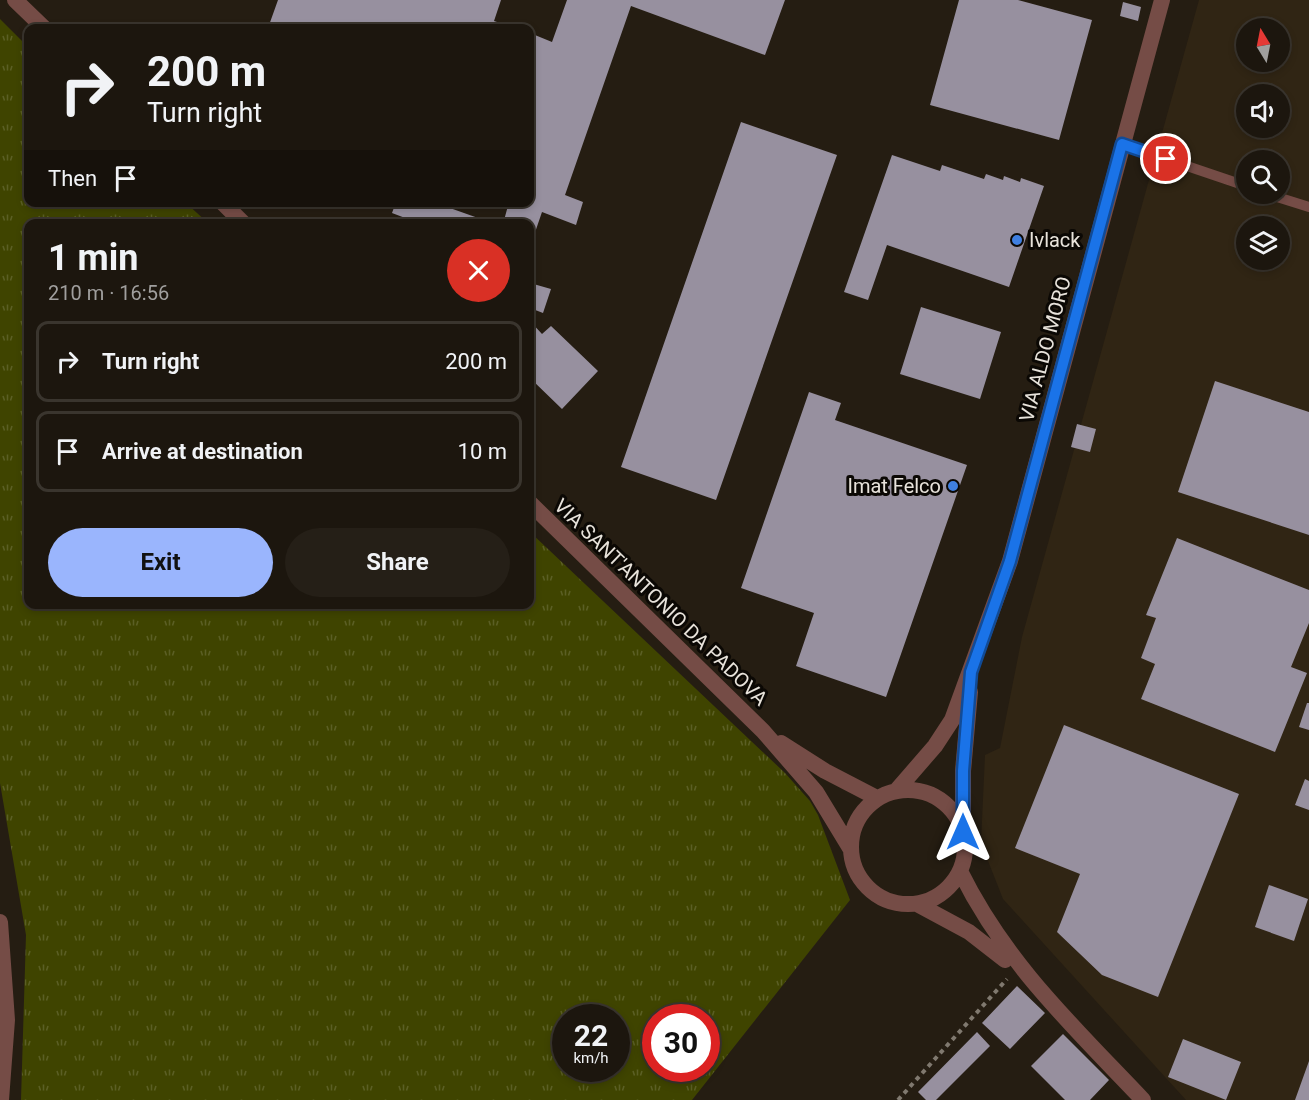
<!DOCTYPE html>
<html lang="en">
<head>
<meta charset="utf-8">
<style>
	body { margin:0; font-family:Roboto,sans-serif; background:#251f17; color:#f1f3f6; height:100vh; display:flex; flex-direction:column; font-size:22px; white-space:nowrap }
	* { box-sizing:border-box; margin:0 }
	p { font-size:20px; color:#a09f9e }
	.icon { flex:none; width:33px; height:33px; fill:none; stroke:currentColor; stroke-width:2; stroke-linecap:round; stroke-linejoin:round }
	.map { position:relative; flex:1; overflow:hidden }
	.details { position:absolute; left:24px; top:219px; width:510px; height:390px; display:flex; flex-direction:column; background:#1c160e; border-radius:12px; box-shadow:0 3px 9px #0003,0 0 0 2px #3a352e }
	.details>* { flex:none }
	.top-card { position:absolute; left:24px; top:24px; width:510px; height:183px; border-radius:12px; box-shadow:0 3px 9px #0003,0 0 0 2px #3a352e; background:#1c160e; color:#f1f3f6; overflow:hidden }
	.needle { width:39px; rotate:350deg }
	.controls { position:absolute; left:1236px; top:18px; display:grid; gap:12px }
	.controls a { display:grid; place-items:center; width:54px; height:54px; border-radius:50%; background:#1c160e; box-shadow:0 3px 9px #0003,0 0 0 2px #3a352e; font-size:30px }
	.speed { position:absolute; left:552px; top:1004px; display:flex; gap:12px; font-size:30px; font-weight:700; text-align:center }
	.speed>* { display:grid; place-content:center; width:78px; height:78px; border-radius:50%; background:#1c160e; box-shadow:0 3px 9px #0003,0 0 0 2px #3a352e; line-height:1 }
	.speed small { font-size:15px; font-weight:400 }
	.speed .limit { border:9px solid #d22; background:#fff; color:#111 }
	.pin { position:absolute; display:grid; place-items:center; width:51px; height:51px; color:#fff; margin:-26px; border:3px solid #fff; border-radius:50%; box-shadow:0 2px 6px #0007 }
	.me { position:absolute; width:66px; margin:-33px; rotate:0deg; stroke-linejoin:round; filter:drop-shadow(0 0 4px #0008) }
	.turn { display:flex; align-items:center; gap:21px; height:126px; padding:0 24px; font-size:27px }
	.turn .icon { width:78px; height:78px; stroke-width:2.5 }
	.turn b { display:block; font-size:42px; line-height:51px }
	.then { display:flex; align-items:center; height:57px; padding:0 24px; background:#0003; gap:12px; font-size:22px }
	.round { display:grid; place-items:center; flex:none; width:63px; height:63px; border-radius:32px; background:#251f17 }
	.summary { display:flex; align-items:center; justify-content:space-between; height:102px; padding:0 24px }
	h1 { font-size:36px; font-weight:700; line-height:45px }
	.primary-button { display:flex; gap:12px; margin-top:auto; padding:12px 24px }
	.primary-button a { flex:1; height:69px; border-radius:36px; background:#9ab5fd; color:#111; font-size:24px; font-weight:700; line-height:69px; text-align:center }
	.primary-button a+a { background:#251f17; color:#f1f3f6 }
	ul { padding:0; list-style:none }
	li { display:flex; align-items:center; gap:18px; height:81px; margin:0 12px 9px; padding:0 12px; border:3px solid #3a352e; border-radius:12px }
	li div { flex:1 }
	li b { display:block; font-size:22px }
	li em { font-style:normal }
	.map>svg:first-child { display:block }
	.built { fill:#302514; fill-rule:evenodd }
	.grass { fill:url(#grass-tufts); fill-rule:evenodd }
	.building { fill:#97909f }
	.lines { fill:none; stroke-linecap:round; stroke-linejoin:round }
	.path { stroke:#80796f; stroke-width:4; stroke-dasharray:4.5 4.5; stroke-linecap:butt }
	.service { stroke:#754c46; stroke-width:10 }
	.minor { stroke:#754c46; stroke-width:16 }
	.tertiary { stroke:#754c46; stroke-width:16 }
	.route-casing { stroke:#114b97; stroke-width:15 }
	.route { stroke:#1a73e8; stroke-width:10 }
	.shop-dot { fill:#3f7fe0; stroke:#0b0804; stroke-width:2 }
	.labels { text-anchor:middle; stroke-width:6; stroke-linejoin:round; paint-order:stroke }
	.poi-label { font-size:20px; fill:#e8e3db; stroke:#0b0804; text-anchor:start }
	.street-label { font-size:20px; fill:#e8e3db; stroke:#0b0804 }
</style>
</head>
<body>
<div class="map">
<svg width="1309" height="1100" viewBox="0 0 1309 1100">
	<defs>
		<pattern id="grass-tufts" width="24" height="20" patternUnits="userSpaceOnUse" patternTransform="scale(1.5)"><rect width="24" height="20" fill="#3f4400"/><path d="M3 7l-1-3M5 7V3M7 7l1-3M15 17l-1-3M17 17v-4M19 17l1-3" fill="none" stroke="#5b5f25"/></pattern>
	</defs>
	<rect width="100%" height="100%" fill="#251d12"/>
	<path class="built" d="M1199,0H1309V1100H1186L1003,899L981,843L985,755L1000,748L1022,637ZM1246,28H1280V62H1246ZM1246,94H1280V128H1246ZM1246,160H1280V194H1246ZM1246,226H1280V260H1246Z"/>
	<path class="grass" d="M0,19L28,47V202L186,203L208,223L28,224V604H530V532L785,773L810,801L818,815L850,900L692,1100H21L26,935L0,783ZM566,1017H616V1068H566ZM656,1017H706V1068H656Z"/>
	<path class="building" d="M278,0H501L494,21L515,28H268Z
		M567,0H785L765,55L631,6L565,195L583,202L576,225L542,212L530,247V224H503L509,202H530V33L552,42Z
		M959,0H1018L1092,20L1059,140L930,105Z
		M1123,2L1141,7L1138,21L1120,16Z
		M741,122L837,155L716,500L621,467Z
		M892,155L940,171L942,165L984,179L986,174L1003,180L1004,176L1020,182L1021,178L1044,186L1009,287L887,245L868,300L844,292Z
		M396,202H433L495,224H421L392,213Z
		M530,283L551,289L543,313L530,308Z
		M921,307L1001,332L980,399L900,374Z
		M530,321L542,334L551,326L598,371L562,409L530,378V348L534,343L530,339Z
		M1215,381L1309,412V535L1178,492Z
		M809,392L841,403L835,420L967,465L886,697L796,666L814,613L741,588Z
		M1077,424L1096,429L1090,452L1071,447Z
		M1177,538L1309,590V623L1291,667L1307,673L1275,752L1141,699L1155,664L1141,658L1156,618L1146,615Z
		M1307,703H1309V730L1299,727Z
		M1064,725L1239,794L1158,997L1102,975L1057,932L1080,874L1015,848Z
		M1305,779L1309,781V810L1295,805Z
		M1269,885L1308,899L1294,941L1255,927Z
		M1017,986L1045,1013L1010,1049L982,1023Z
		M977,1032L990,1046L936,1100H926L918,1092Z
		M1063,1034L1109,1080L1090,1100H1065L1031,1066Z
		M1183,1039L1241,1062L1226,1100L1168,1077Z
		M1309,1062V1100H1295L1309,1061Z"/>
	<g class="lines">
		<path class="path" d="M898,1100L1007,979"/>
		<path class="service" d="M1122,144L1246,186
			M1268,194L1309,207"/>
		<path class="minor" d="M15,0L44,28
			M222,202L244,224
			M530,503L763,731L816,792L850,848
			M781,743L825,771L877,798
			M851 847a57 57 0 1 1 114 0a57 57 0 1 1-114 0Z
			M896,791L935,746L952,720L1010,561L1162,0
			M963,828V771L970,692
			M960,871C1006,964 1073,1026 1143,1100
			M917,904L969,932L1005,960"/>
		<path class="tertiary" d="M0,922L7,1020L1,1100"/>
	</g>
	<g class="lines">
		<defs>
			<path id="route" d="M963,832V771L971,672L1010,561L1122,144L1166,159"/>
		</defs>
		<use href="#route" class="route-casing"/>
		<use href="#route" class="route"/>
	</g>
	<g class="shop-dot">
		<circle cx="1017" cy="240" r="6"/>
		<circle cx="953" cy="486" r="6"/>
	</g>
	<g class="labels">
		<g class="poi-label">
			<text x="1029" y="247">Ivlack</text>
			<text x="941" y="493" text-anchor="end">Imat Felco</text>
		</g>
		<g class="street-label">
			<text transform="translate(1045 349) rotate(-75)" y="7">VIA ALDO MORO</text>
			<text transform="translate(661 602) rotate(44)" y="7">VIA SANT'ANTONIO DA PADOVA</text>
		</g>
	</g>
</svg>
<div class="controls">
<a><svg class="needle" viewBox="-14 -14 28 28"><path d="M0-13l5 13h-10z" fill="#e53935"/><path d="M0 13l5-13h-10z" fill="#a09f9e"/></svg></a>
<a><svg class="icon" aria-label="sound" viewBox="0 0 24 24"><path d="M4 9h4l5-4v14l-5-4H4zM17 9q2 3 0 6"/></svg></a>
<a><svg class="icon" aria-label="search" viewBox="0 0 24 24"><circle cx="10" cy="10" r="6"/><path d="M15 15l6 6"/></svg></a>
<a><svg class="icon" aria-label="layers" viewBox="0 0 24 24"><path d="M12 4l9 5-9 5-9-5zM3 14l9 5 9-5"/></svg></a>
</div>
<div class="speed"><div>22<small>km/h</small></div><div class="limit">30</div></div>
<div class="pin" style="left:1166px;top:159px;background:#d93025"><svg class="icon" aria-label="arrive" viewBox="0 0 24 24"><path d="M6 21V4h12l-3 4 3 4H6"/></svg></div>
<svg class="me" style="left:963px;top:832px" viewBox="-20 -20 40 40"><path d="M0-17L14 15 0 8-14 15z" fill="#1a73e8" stroke="#fff" stroke-width="4"/></svg>
<div class="top-card">
<div class="turn"><svg class="icon" aria-label="right" viewBox="0 0 24 24"><path d="M7 20v-9h11M14 6l5 5-5 5"/></svg><div><b>200 m</b>Turn right</div></div>
<div class="then">Then<svg class="icon" aria-label="arrive" viewBox="0 0 24 24"><path d="M6 21V4h12l-3 4 3 4H6"/></svg></div>
</div>
<section class="details">
<div class="summary"><div><h1>1 min</h1><p>210 m · 16:56</p></div><a class="round" style="background:#d93025;color:#fff"><svg class="icon" aria-label="close" viewBox="0 0 24 24"><path d="M6 6l12 12M18 6L6 18"/></svg></a></div>
<ul>
<li><svg class="icon" aria-label="right" viewBox="0 0 24 24"><path d="M7 20v-9h11M14 6l5 5-5 5"/></svg><div><b>Turn right</b></div><em>200 m</em></li>
<li><svg class="icon" aria-label="arrive" viewBox="0 0 24 24"><path d="M6 21V4h12l-3 4 3 4H6"/></svg><div><b>Arrive at destination</b></div><em>10 m</em></li>
</ul>
<div class="primary-button"><a>Exit</a><a>Share</a></div>
</section>
</div>
</body>
</html>
